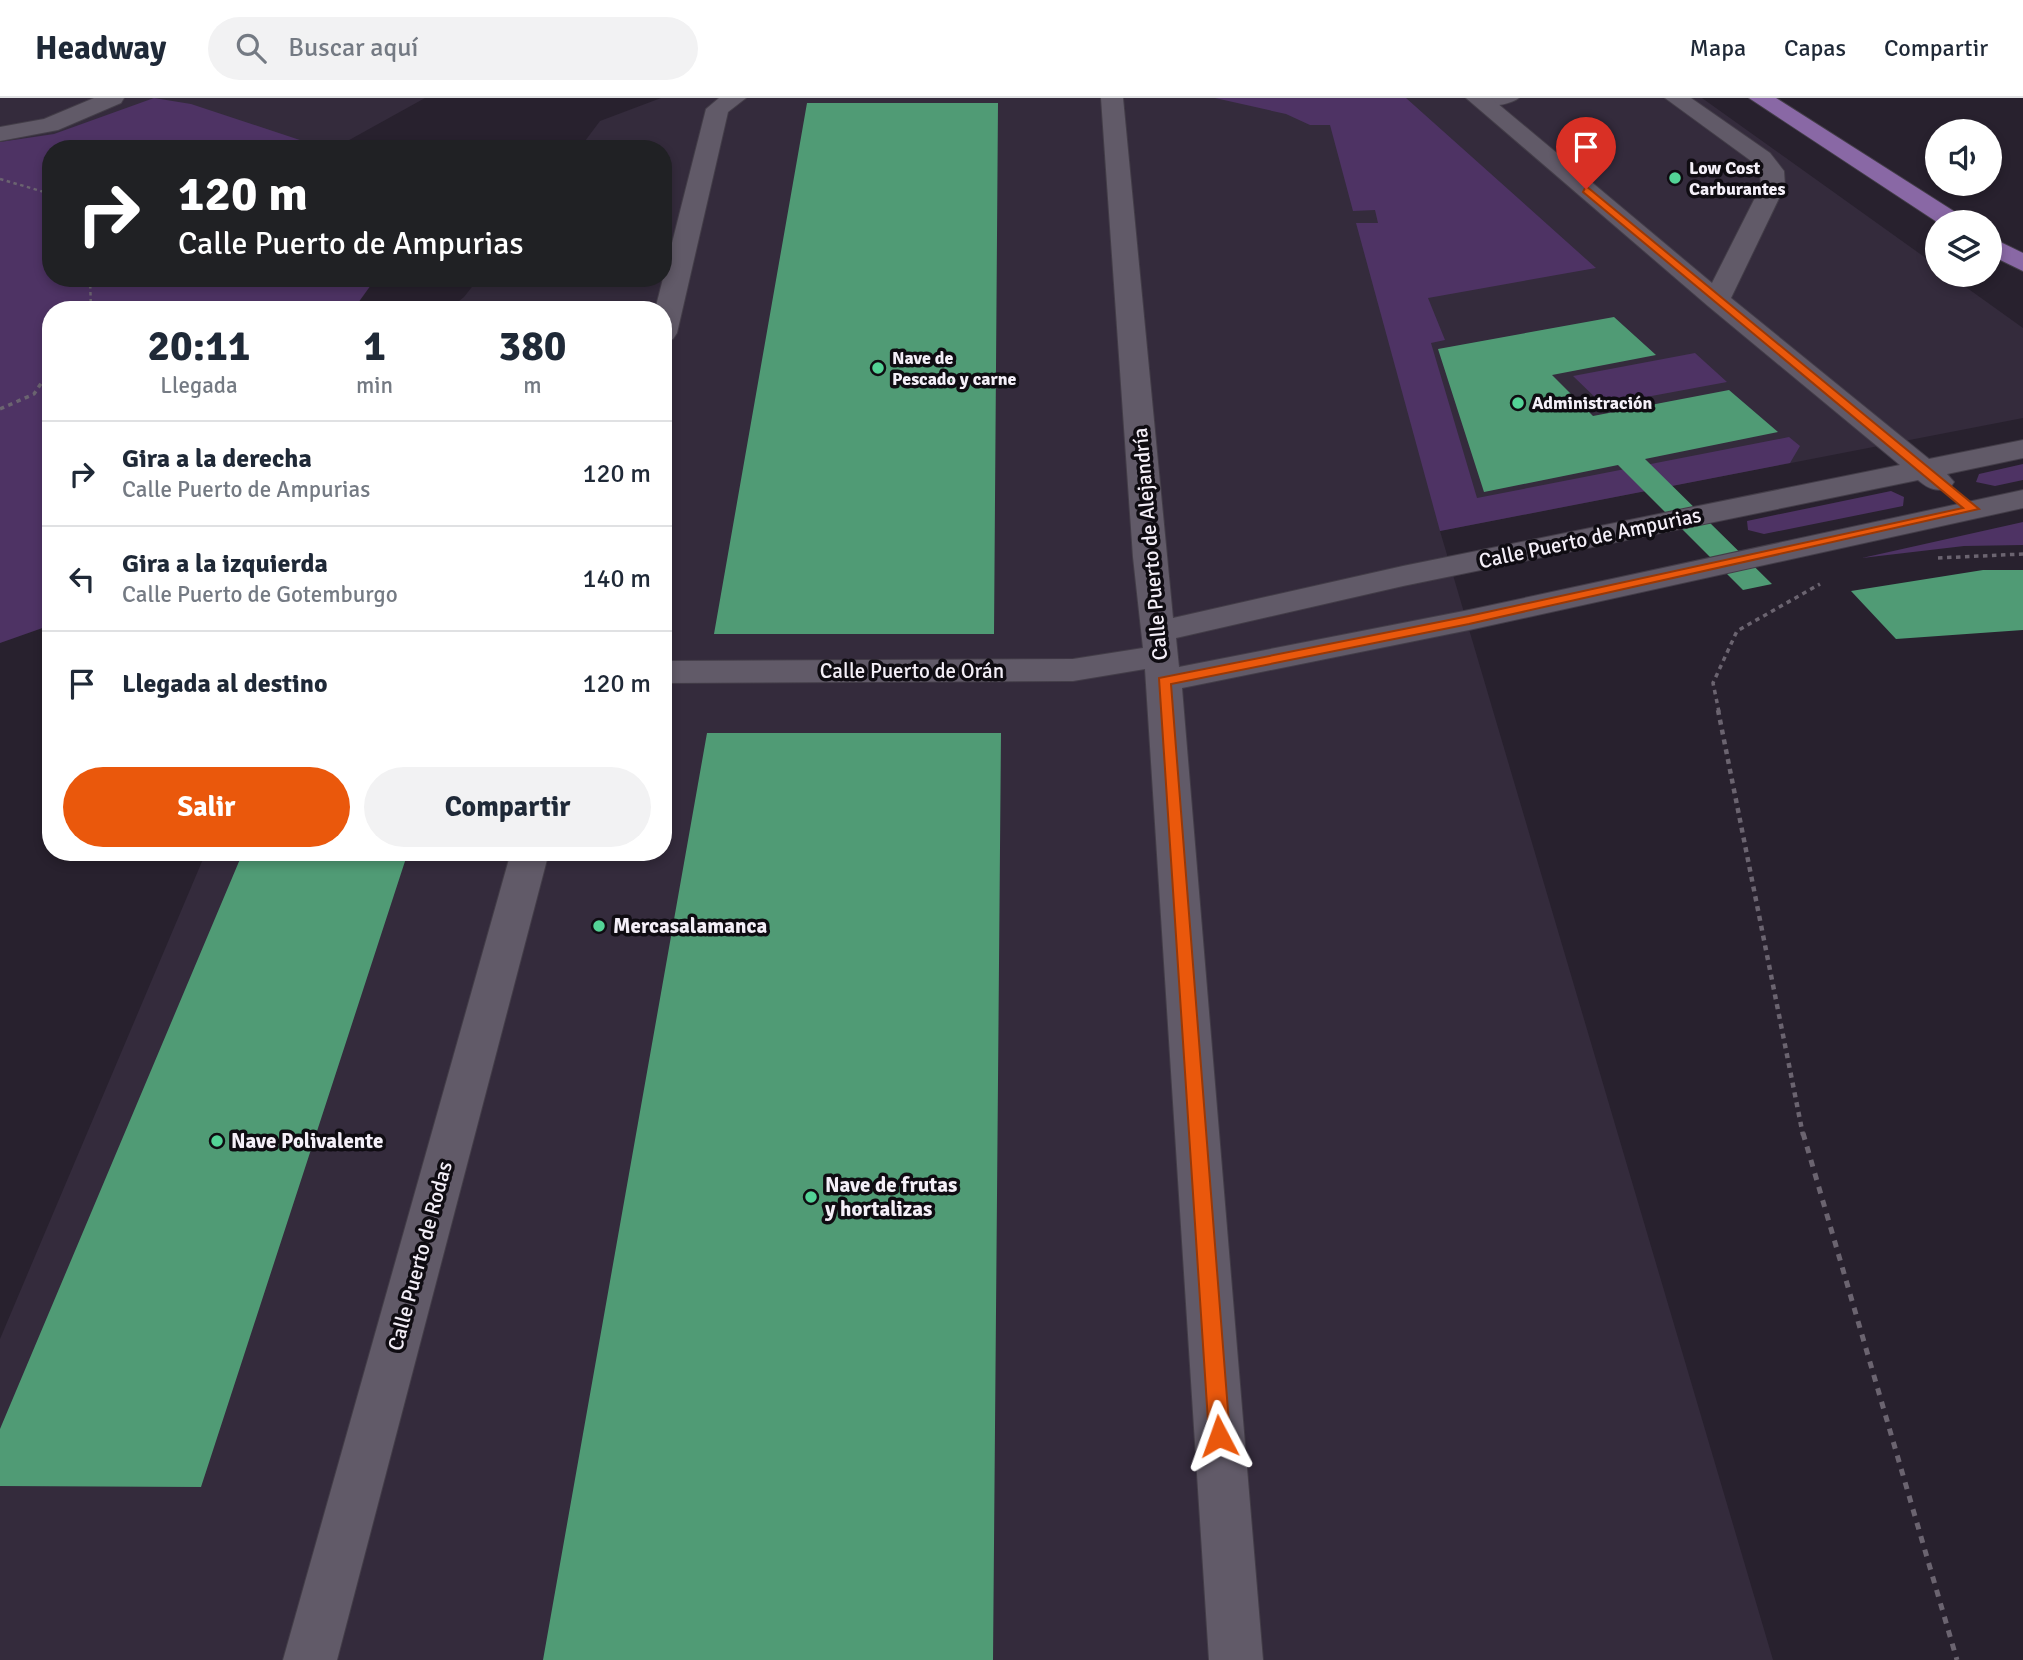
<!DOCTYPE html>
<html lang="es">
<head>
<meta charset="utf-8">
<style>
	body { margin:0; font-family:Signika,sans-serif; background:#f2f2f3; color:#1f2937; height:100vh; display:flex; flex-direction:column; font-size:26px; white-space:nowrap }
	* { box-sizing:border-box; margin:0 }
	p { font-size:23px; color:#747a83 }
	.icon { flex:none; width:38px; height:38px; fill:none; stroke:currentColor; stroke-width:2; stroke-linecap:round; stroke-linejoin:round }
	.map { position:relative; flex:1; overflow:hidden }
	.sheet { position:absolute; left:42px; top:203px; width:630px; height:560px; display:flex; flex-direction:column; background:#fff; border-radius:28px; box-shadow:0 4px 10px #0003 }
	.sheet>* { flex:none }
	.hud { position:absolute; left:42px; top:42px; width:630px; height:147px; border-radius:28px; box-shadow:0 4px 10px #0003; background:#202124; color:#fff; overflow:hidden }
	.fabs { position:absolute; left:1925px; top:21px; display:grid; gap:14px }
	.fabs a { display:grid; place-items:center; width:77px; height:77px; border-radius:50%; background:#fff; box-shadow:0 4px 10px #0003; font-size:35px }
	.pin { position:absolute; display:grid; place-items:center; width:60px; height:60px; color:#fff; margin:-72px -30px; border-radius:50% 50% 50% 0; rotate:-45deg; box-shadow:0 0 7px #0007 }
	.pin .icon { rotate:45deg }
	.me { position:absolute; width:77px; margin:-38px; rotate:356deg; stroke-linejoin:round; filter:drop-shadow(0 0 5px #0008) }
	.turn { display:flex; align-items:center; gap:24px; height:147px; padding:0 21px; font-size:32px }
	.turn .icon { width:91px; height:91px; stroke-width:2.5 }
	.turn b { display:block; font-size:49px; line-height:60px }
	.eta { display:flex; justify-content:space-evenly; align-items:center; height:119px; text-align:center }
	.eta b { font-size:42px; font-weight:700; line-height:49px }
	.button { display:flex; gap:14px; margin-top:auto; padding:14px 21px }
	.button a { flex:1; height:80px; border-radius:42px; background:#ea580c; color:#fff; font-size:28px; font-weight:700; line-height:80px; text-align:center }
	.button a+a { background:#f2f2f3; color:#1f2937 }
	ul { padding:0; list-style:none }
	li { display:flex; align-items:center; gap:21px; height:105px; padding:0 21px; border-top:2px solid #e0e1e3 }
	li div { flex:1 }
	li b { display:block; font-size:26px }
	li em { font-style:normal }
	header { display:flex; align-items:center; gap:42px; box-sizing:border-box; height:98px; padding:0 35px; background:#fff; border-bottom:2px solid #e0e1e3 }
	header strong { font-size:33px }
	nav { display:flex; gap:38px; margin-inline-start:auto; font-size:24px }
	.search { width:490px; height:63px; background:#f2f2f3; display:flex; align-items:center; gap:18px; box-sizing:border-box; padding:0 24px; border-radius:38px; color:#747a83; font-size:26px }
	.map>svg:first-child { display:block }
	.built { fill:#342b3c }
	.green { fill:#4e3364 }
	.building { fill:#509b75 }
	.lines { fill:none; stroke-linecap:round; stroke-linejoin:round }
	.lane-casing { stroke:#433d48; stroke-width:2 }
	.street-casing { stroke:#433d48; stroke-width:2 }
	.primary-casing { stroke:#433d48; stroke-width:2 }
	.path-far3 { stroke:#6b6470; stroke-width:2.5; stroke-dasharray:3.5 3.5; stroke-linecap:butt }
	.path-far2 { stroke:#6b6470; stroke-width:3.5; stroke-dasharray:4.5 4.5; stroke-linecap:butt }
	.path-far1 { stroke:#6b6470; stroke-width:4.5; stroke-dasharray:5 5; stroke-linecap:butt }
	.path { stroke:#6b6470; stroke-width:5; stroke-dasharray:7 7; stroke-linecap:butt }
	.lane { fill:#615a68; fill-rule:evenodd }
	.street { fill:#615a68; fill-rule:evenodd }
	.primary { fill:#8968a5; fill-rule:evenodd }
	.route { fill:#ea580c; stroke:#983908; stroke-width:2 }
	.poi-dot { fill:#53d396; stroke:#0f0c12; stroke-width:2.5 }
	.labels { text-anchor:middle; stroke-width:7; stroke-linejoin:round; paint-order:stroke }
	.far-poi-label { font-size:18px; font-weight:bold; fill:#f4eff8; stroke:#0f0c12; text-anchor:start }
	.street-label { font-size:21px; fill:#f4eff8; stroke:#0f0c12 }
	.poi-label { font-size:21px; font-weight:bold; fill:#f4eff8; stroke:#0f0c12; text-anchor:start }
</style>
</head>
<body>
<header>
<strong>Headway</strong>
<div class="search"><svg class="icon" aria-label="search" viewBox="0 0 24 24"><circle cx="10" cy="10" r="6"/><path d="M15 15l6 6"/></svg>Buscar aquí</div>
<nav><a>Mapa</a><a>Capas</a><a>Compartir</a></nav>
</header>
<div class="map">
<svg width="2023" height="1562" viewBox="0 0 2023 1562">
	<rect width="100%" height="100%" fill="#28212e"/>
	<path class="built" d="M0,0H425L333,51H51L0,59Z
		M661,0H1702L1937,168V177H1949L2023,230V320L1440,433L1773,1562H0V1241L206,754H663V212H448L464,199L479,180H663V51H579L600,23Z"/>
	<path class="green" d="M154,0L191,6L327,51H51V180H376L353,212H51V527L0,545V44L54,36Z
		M1215,0H1406L1596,170L1428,200L1445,242L1431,245L1477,400L1789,339L1800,348L1790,365L1440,433L1356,125H1378L1375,112L1353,113L1330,27H1310L1286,16Z
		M1695,255L1727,284L1603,307L1573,278Z
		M2023,366V382L1995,388L1976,384L1979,376Z
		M1891,393L1904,399L1903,408L1764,436L1748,432L1747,423Z
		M2023,424V447L1964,448L1862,460Z"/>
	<path class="building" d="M807,5H998L994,536H714Z
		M1614,219L1656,257L1552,277L1593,318L1729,292L1778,334L1645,361L1772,486L1743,492L1618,367L1484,394L1438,251Z
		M1983,472H2023V532L1896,541L1851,493Z
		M707,635H1001L993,1562H543Z
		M243,754H408L201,1389L0,1388V1331Z"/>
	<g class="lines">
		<defs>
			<path id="lane" d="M1519,0C1510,7 1485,11 1476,4L1482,0Z"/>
			<path id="street" d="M94,0H124L121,5L58,32L0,43V29L44,21Z
				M719,0H746L728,14L677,235L673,241L663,243V212H655L706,11Z
				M1101,0H1123L1173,520L1403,468L1900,367L1708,208L1466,0H1491L1712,185L1761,88L1760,73L1754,65L1665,0H1691L1770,55L1784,73L1785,88L1731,200L1929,361L2023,342V360L1947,376L1954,384L1950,390C1935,394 1929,391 1918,382L1403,488L1176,540L1179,569L1469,512L2023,392V410L1469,532L1182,590L1263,1562H1209L1145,571L1073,583L663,585V563L1073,561L1143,550L1133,459Z
				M511,754H549L337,1562H283Z"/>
			<path id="primary" d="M1749,0H1776L1963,119L1967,124H1937Z
				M1990,139L2023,155V173L1990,157Z"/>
		</defs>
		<use href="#lane" class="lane-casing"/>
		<use href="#street" class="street-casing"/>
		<use href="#primary" class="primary-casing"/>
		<path class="path-far3" d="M0,81L51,96
			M90,180L91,212
			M49,274L51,271"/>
		<path class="path-far2" d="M0,311L34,296L50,272
			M1938,460L2023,456
			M1719,614L1713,585L1737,533L1820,486"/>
		<path class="path-far1" d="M1718,612L1803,1037"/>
		<path class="path" d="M1803,1035L1957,1562"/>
		<use href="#lane" class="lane"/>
		<use href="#street" class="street"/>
		<use href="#primary" class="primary"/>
	</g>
	<path class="route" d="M1586,88L1979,411L1469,526L1171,586L1230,1338L1227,1344L1219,1347L1212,1344L1209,1338L1159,580L1469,518L1963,410L1583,94Z"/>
	<g class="poi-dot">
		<circle cx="1675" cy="80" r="7"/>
		<circle cx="878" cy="270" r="7"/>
		<circle cx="1518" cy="305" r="7"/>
		<circle cx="599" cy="828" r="7"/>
		<circle cx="217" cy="1043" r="7"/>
		<circle cx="811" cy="1099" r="7"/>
	</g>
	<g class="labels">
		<g class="far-poi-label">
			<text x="1689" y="76">Low Cost<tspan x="1689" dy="21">Carburantes</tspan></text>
			<text x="892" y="266">Nave de<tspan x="892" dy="21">Pescado y carne</tspan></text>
			<text x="1532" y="311">Administración</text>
		</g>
		<g class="street-label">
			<text transform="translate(1590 440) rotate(-12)" y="7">Calle Puerto de Ampurias</text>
			<text transform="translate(1150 446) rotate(-95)" y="7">Calle Puerto de Alejandría</text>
			<text x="912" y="580">Calle Puerto de Orán</text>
			<text transform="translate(420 1158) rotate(-75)" y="7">Calle Puerto de Rodas</text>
		</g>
		<g class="poi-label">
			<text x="613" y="835">Mercasalamanca</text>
			<text x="231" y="1050">Nave Polivalente</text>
			<text x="825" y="1094">Nave de frutas<tspan x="825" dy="24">y hortalizas</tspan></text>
		</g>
	</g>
</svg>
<div class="fabs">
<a><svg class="icon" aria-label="sound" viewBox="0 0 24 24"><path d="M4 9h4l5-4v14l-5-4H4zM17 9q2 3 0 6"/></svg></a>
<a><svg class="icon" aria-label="layers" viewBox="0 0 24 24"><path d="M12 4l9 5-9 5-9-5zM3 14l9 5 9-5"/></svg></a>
</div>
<div class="pin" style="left:1586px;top:91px;background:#d93025"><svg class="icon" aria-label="arrive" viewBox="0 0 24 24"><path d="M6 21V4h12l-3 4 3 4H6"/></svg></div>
<svg class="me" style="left:1219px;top:1338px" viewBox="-20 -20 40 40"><path d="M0-17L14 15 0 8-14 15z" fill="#ea580c" stroke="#fff" stroke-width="4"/></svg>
<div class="hud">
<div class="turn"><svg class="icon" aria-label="right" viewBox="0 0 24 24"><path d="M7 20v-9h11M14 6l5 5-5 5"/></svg><div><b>120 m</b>Calle Puerto de Ampurias</div></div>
</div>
<section class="sheet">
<div class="eta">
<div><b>20:11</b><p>Llegada</p></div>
<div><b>1</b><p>min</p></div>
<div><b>380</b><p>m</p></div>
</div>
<ul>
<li><svg class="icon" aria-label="right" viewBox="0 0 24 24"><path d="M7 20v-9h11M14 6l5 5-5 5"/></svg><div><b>Gira a la derecha</b><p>Calle Puerto de Ampurias</p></div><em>120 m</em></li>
<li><svg class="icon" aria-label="left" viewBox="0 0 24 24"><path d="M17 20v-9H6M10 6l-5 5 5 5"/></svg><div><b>Gira a la izquierda</b><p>Calle Puerto de Gotemburgo</p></div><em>140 m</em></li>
<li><svg class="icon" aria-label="arrive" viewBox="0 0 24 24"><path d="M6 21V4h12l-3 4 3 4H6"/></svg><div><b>Llegada al destino</b></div><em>120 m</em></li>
</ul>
<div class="button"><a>Salir</a><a>Compartir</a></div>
</section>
</div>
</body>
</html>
